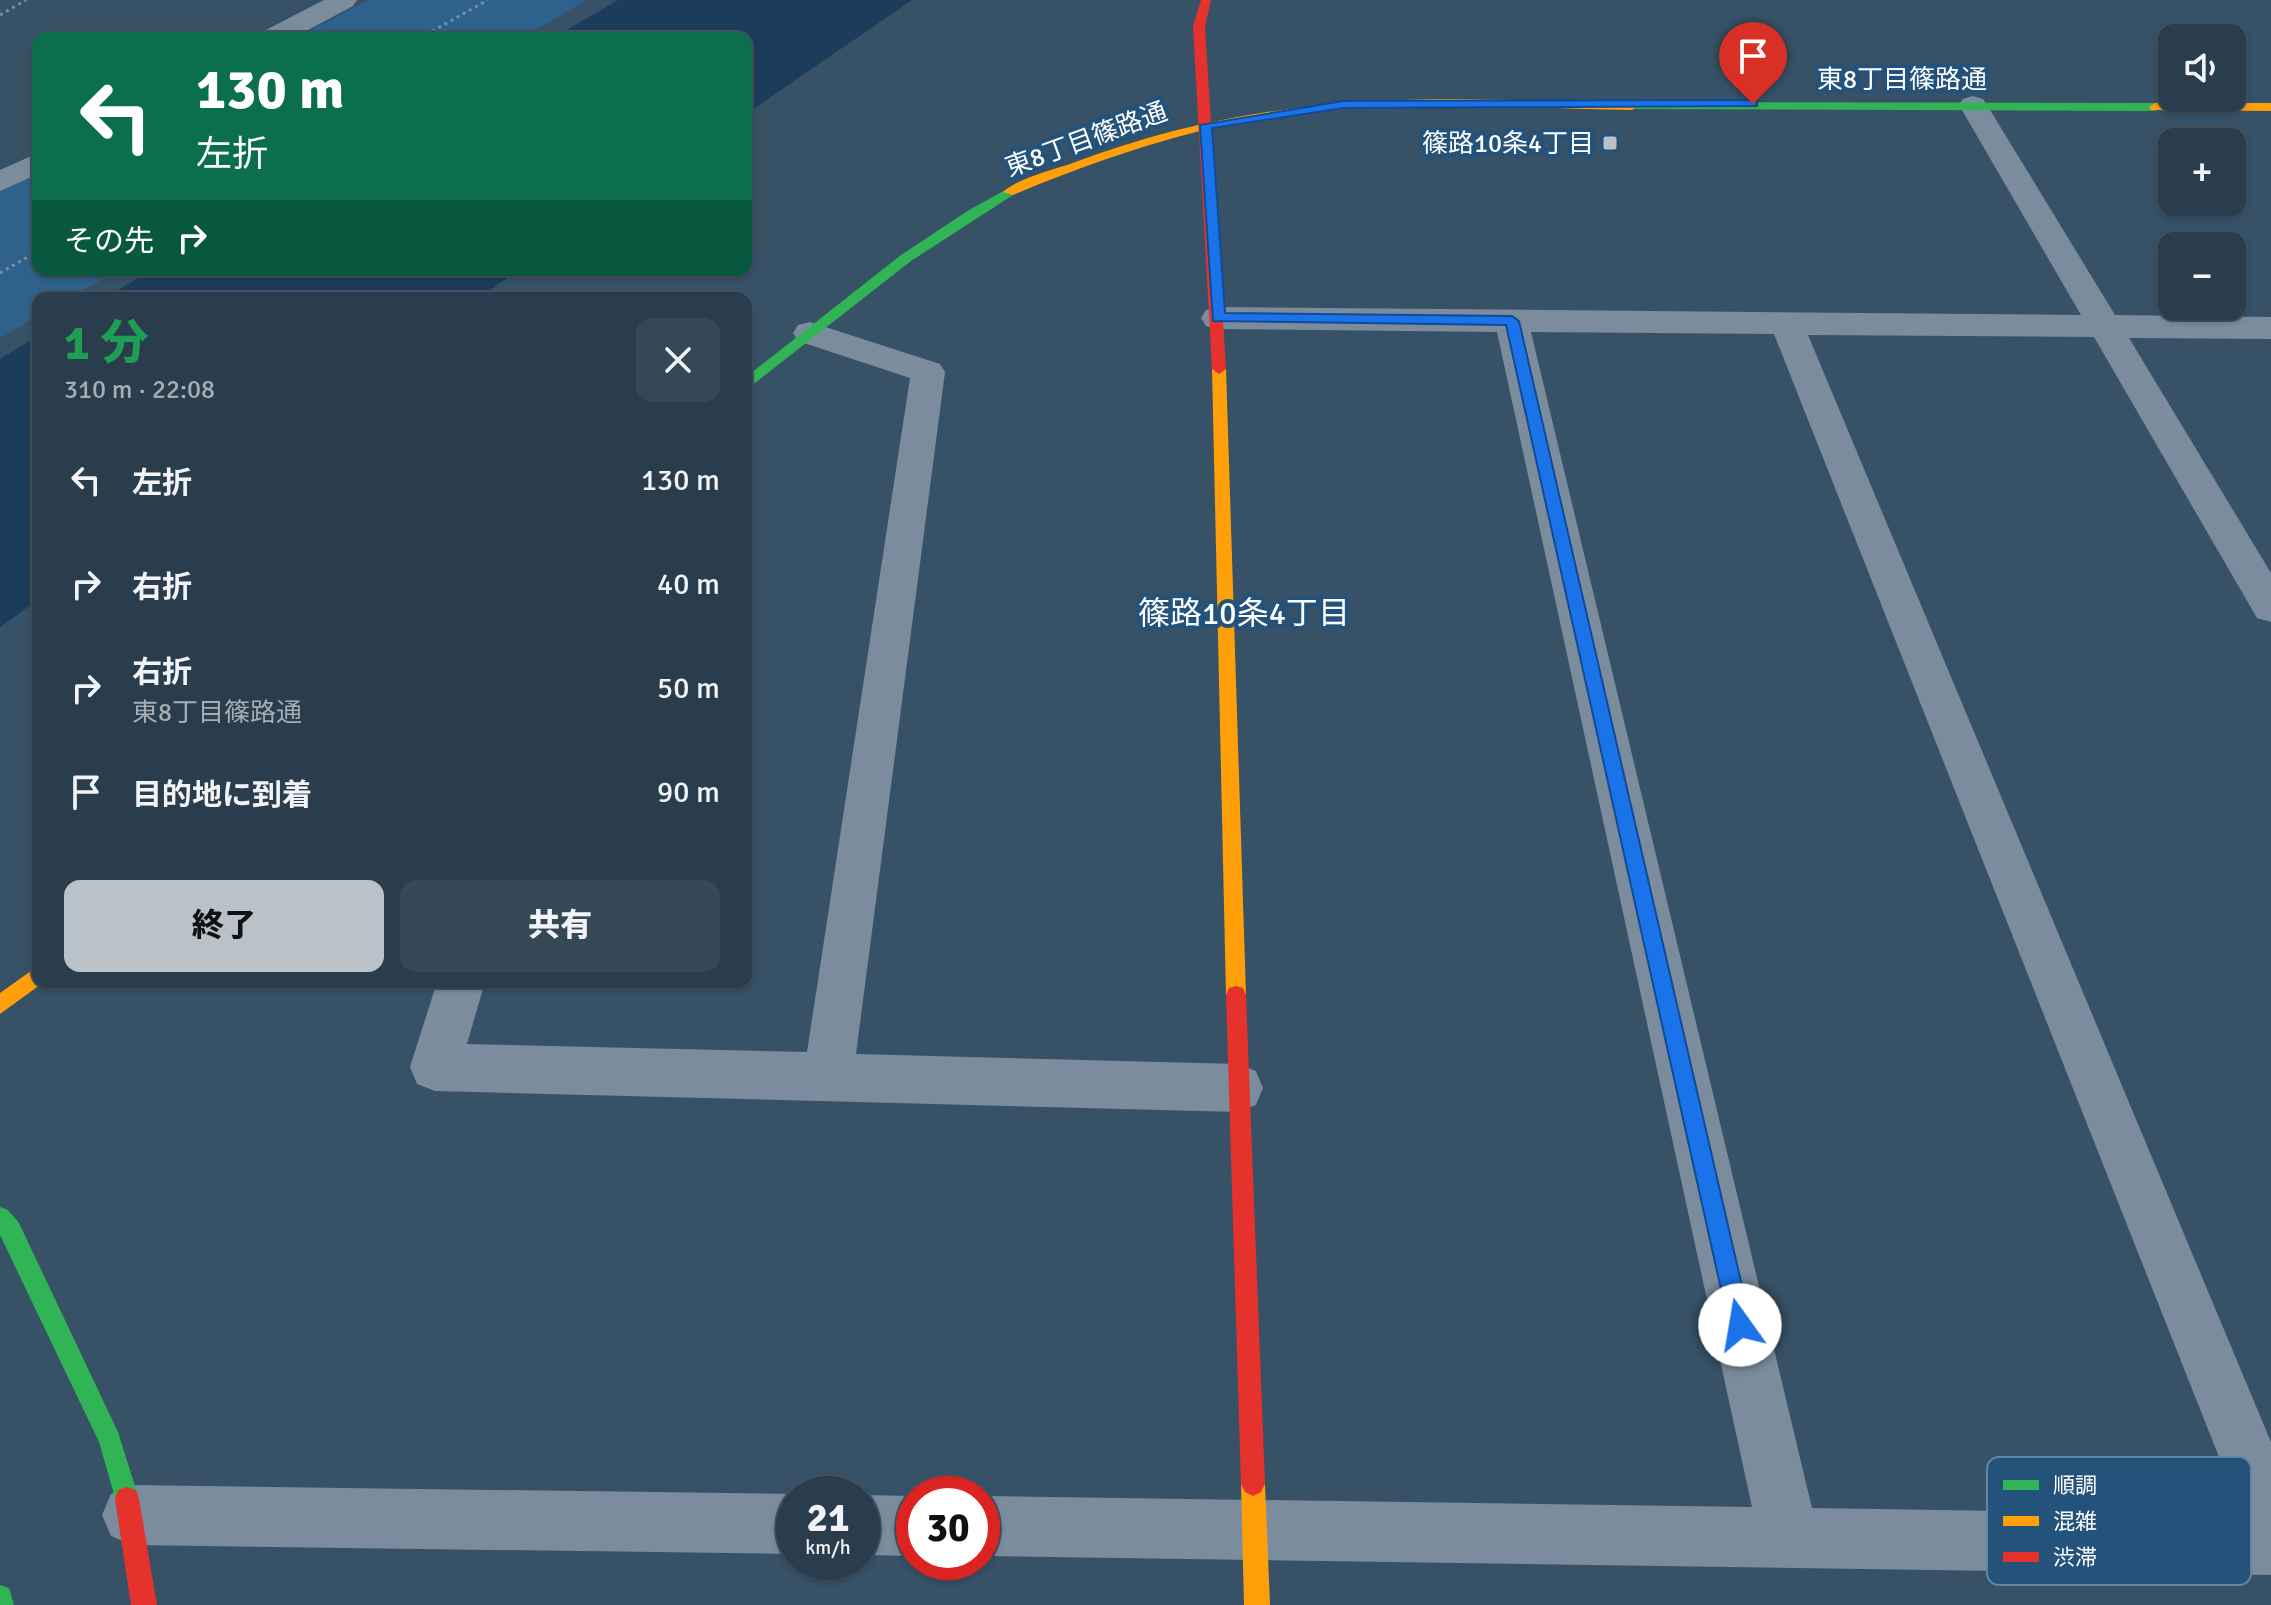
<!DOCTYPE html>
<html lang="ja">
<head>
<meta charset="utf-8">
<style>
	body { margin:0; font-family:Signika,"Noto Sans JP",sans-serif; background:#354856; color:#f1f3f6; height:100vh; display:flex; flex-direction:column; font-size:30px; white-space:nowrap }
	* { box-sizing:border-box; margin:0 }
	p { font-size:26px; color:#a5aeb5 }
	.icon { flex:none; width:44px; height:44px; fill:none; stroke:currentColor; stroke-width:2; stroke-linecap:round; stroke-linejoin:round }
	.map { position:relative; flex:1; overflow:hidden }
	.side { position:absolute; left:32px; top:292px; width:720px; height:696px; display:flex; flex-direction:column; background:#293d4c; border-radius:16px; box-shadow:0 2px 6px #0004,0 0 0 2px #455664 }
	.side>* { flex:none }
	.top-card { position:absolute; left:32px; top:32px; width:720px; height:244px; border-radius:16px; box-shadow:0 2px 6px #0004,0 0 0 2px #455664; background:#0b6e4f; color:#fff; overflow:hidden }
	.fabs { position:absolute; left:2158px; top:24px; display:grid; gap:16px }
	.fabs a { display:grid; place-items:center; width:88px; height:88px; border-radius:16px; background:#293d4c; box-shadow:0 2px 6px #0004,0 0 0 2px #455664; font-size:40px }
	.speed { position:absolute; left:776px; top:1476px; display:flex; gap:16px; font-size:40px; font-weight:700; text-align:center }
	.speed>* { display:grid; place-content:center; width:104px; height:104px; border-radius:50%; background:#293d4c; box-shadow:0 2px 6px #0004,0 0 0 2px #455664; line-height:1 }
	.speed small { font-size:20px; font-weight:400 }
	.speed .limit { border:12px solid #d22; background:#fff; color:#111 }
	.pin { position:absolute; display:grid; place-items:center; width:68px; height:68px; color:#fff; margin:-82px -34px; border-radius:50% 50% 50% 0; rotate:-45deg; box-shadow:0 0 8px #0007 }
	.pin .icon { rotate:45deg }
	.me { position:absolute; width:88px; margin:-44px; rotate:347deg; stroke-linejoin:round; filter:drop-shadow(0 0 6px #0008) }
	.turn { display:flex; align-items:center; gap:28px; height:168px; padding:0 32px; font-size:36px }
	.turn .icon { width:104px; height:104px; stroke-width:2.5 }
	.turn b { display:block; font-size:56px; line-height:68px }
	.then { display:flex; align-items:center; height:76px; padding:0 32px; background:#0003; gap:16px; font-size:30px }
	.round { display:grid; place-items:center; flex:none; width:84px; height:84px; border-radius:16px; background:#354856 }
	.headline { display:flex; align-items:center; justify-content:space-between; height:136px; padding:0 32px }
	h1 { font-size:48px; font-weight:800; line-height:60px; color:#1e9e55 }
	.primary-button { display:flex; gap:16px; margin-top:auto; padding:16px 32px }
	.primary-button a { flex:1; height:92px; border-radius:16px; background:#b9c2c9; color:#111; font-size:32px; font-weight:800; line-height:92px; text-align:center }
	.primary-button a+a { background:#354856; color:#f1f3f6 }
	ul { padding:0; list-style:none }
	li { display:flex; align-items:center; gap:24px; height:104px; padding:0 32px }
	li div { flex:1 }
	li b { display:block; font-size:30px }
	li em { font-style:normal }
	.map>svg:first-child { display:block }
	.green { fill:#2e628c }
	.water { fill:#1b3d5b }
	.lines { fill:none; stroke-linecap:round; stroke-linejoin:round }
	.path { stroke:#7b8d9d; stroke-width:3; stroke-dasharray:3 4; stroke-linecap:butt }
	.street { fill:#7b8d9d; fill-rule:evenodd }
	.fast { fill:#30b455; fill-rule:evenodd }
	.slow { fill:#ff9f0a; fill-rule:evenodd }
	.jam { fill:#e5322d; fill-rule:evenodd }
	.route { fill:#1a73e8; stroke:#114b97; stroke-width:2 }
	.poi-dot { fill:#b9c2c9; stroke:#23527a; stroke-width:3 }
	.labels { text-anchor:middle; stroke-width:8; stroke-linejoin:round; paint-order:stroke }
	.far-street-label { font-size:26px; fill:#fff; stroke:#23527a }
	.far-poi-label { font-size:26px; fill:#fff; stroke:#23527a; text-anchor:end }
	.neighbourhood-label { font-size:32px; fill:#fff; stroke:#23527a }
	.key { fill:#23527a; stroke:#6586a2; stroke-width:2 }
	.key-label { font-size:22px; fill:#fff }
</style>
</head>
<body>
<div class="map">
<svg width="2271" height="1605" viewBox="0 0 2271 1605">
	<rect width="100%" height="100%" fill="#375166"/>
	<path class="green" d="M369,0H587L521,38H295Z
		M38,169V270H118L70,298H38V316L0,338V188Z"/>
	<path class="water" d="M618,0H912L746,114V38H553Z
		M152,270H519L478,298H104Z
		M38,336V600L0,627V359Z"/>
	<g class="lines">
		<path class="path" d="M0,15L26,0
			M420,38L488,0
			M0,273L38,251"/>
		<path class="street" d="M324,0H357L353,6L293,38H258L262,32Z
			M1973,96L1983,99L1987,105L2115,315L2271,317V339L2129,338L2271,573V622L2257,618L2094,337L1808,335L2271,1442V1575L982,1556V1496L1752,1507L1497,332L1218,329L1206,326L1201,318L1206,310L1218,307L2081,315L1959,105L1963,99ZM1531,332L1774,334L2242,1515L1812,1508Z
			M38,153V174L0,191V170Z
			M810,322L940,364L945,372L856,1054L1238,1064L1256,1071L1263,1088L1256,1105L1238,1112L435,1091L417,1084L410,1067L437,982H485L467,1044L807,1052L910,378L798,341L793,333L798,325Z
			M132,1485L794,1494V1554L132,1545L111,1536L102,1515L111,1494Z
			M862,1495L914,1496V1556L862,1555Z"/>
		<path class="fast" d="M1632,102L2155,103L2161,107L2155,111L1628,109L1626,106Z
			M1009,188L1013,189V195L911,261L746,390V377L901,255L969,210Z
			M0,1207L8,1210L19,1223L118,1432L139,1499L136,1508L127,1511L118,1508L99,1442L0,1235Z
			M0,1585L9,1588L14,1605H0Z"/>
		<path class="slow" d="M1452,99L1632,102L1638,106L1632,110C1523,108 1413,100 1304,112C1204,123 1107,156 1013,195L1003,192C1019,178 1049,171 1070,164C1200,115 1314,100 1452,99Z
			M2155,103H2271V111L2151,110L2149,107Z
			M1219,364L1226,369L1246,995L1243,1002L1236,1004L1229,1002L1226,995L1212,369Z
			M38,966V982H44L0,1014V993Z
			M1253,1472L1261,1476L1265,1484L1270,1605H1244L1241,1484L1245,1476Z"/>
		<path class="jam" d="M1201,0H1211L1205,26L1226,369L1219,374L1212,369L1193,26Z
			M1236,986L1243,988L1246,995L1265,1484L1261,1492L1253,1496L1245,1492L1241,1484L1226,995L1229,988Z
			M127,1487L136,1490L139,1499L157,1605H131L115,1499L118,1490Z"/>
	</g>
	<path class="route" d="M1753,100L1757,101V106L1343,108L1212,128L1225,313L1512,316L1519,321L1751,1325L1748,1333L1740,1336L1732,1333L1729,1325L1506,325L1213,321L1200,125L1343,101Z"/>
	<rect class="poi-dot" x="1602" y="135" width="16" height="16" rx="4"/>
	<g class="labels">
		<g class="far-street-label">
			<text x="1902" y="88">東8丁目篠路通</text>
			<text transform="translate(1086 139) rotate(-20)" y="9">東8丁目篠路通</text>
		</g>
		<g class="far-poi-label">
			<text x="1594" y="152">篠路10条4丁目</text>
		</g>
		<g class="neighbourhood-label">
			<text x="1244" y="624">篠路10条4丁目</text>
		</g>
	</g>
	<rect x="1987" y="1457" width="264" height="128" rx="12" class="key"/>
	<rect x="2003" y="1480" width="36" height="10" fill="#30b455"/>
	<rect x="2003" y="1516" width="36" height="10" fill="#ff9f0a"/>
	<rect x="2003" y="1552" width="36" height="10" fill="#e5322d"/>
	<g class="key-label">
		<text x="2053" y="1493">順調</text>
		<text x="2053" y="1529">混雑</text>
		<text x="2053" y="1565">渋滞</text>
	</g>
</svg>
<div class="fabs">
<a><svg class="icon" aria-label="sound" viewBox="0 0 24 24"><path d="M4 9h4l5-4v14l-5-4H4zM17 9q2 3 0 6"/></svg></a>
<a>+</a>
<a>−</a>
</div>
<div class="speed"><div>21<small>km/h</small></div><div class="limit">30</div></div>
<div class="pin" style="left:1753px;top:104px;background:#d93025"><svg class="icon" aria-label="arrive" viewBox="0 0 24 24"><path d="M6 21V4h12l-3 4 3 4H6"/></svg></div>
<svg class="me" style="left:1740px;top:1325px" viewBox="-20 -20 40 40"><circle r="19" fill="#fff"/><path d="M0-13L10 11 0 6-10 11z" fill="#1a73e8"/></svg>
<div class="top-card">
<div class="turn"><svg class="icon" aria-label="left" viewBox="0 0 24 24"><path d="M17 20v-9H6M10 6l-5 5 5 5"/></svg><div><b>130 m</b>左折</div></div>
<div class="then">その先<svg class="icon" aria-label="right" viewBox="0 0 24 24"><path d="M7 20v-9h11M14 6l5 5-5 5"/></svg></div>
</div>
<section class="side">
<div class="headline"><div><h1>1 分</h1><p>310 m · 22:08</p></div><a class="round"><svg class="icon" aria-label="close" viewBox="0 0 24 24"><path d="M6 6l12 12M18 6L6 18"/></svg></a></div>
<ul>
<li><svg class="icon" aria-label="left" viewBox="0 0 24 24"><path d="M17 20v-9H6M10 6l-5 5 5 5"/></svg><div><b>左折</b></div><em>130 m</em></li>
<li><svg class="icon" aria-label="right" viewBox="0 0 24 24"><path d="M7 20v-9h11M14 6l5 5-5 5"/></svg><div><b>右折</b></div><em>40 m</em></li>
<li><svg class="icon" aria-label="right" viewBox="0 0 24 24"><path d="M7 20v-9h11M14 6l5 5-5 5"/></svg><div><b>右折</b><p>東8丁目篠路通</p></div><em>50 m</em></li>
<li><svg class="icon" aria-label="arrive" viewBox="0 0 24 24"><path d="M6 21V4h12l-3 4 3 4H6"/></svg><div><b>目的地に到着</b></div><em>90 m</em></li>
</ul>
<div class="primary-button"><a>終了</a><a>共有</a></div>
</section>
</div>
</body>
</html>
